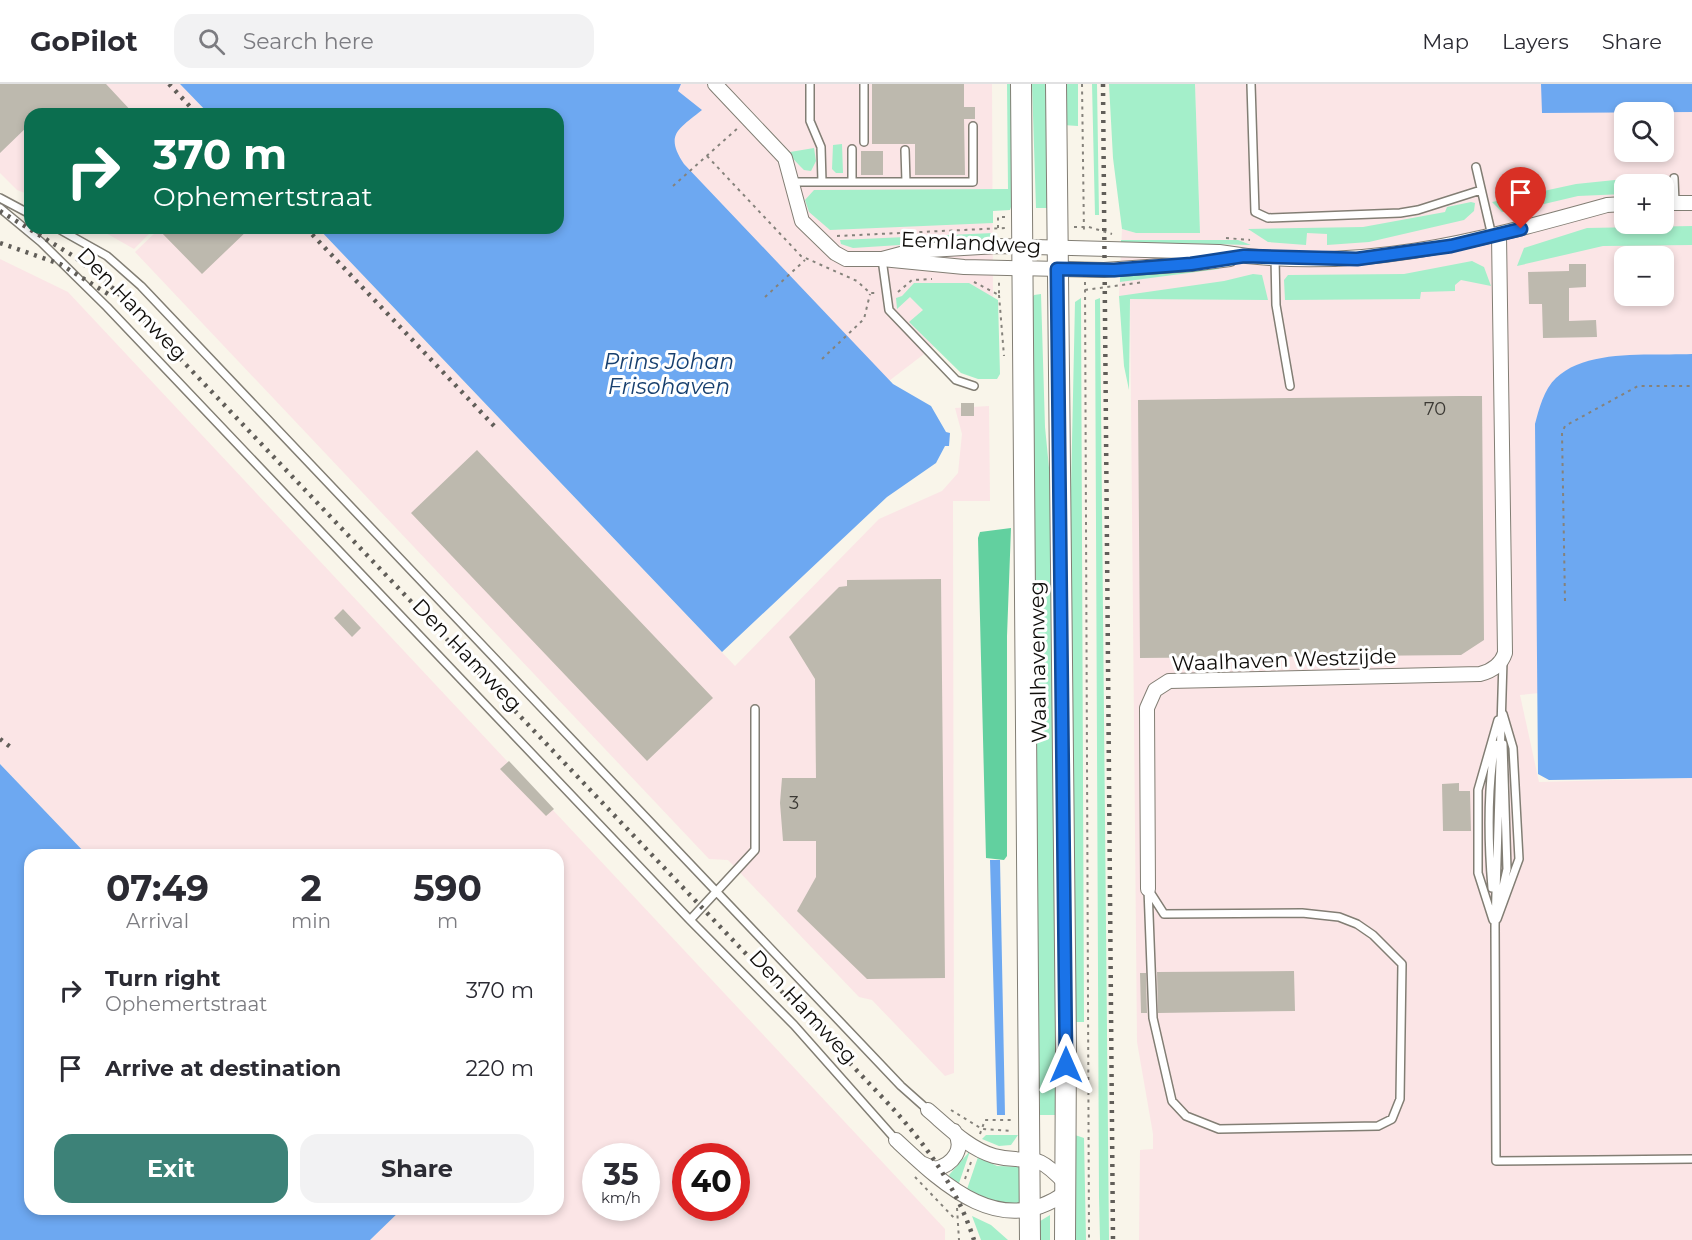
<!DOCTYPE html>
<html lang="en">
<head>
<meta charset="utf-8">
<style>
	body { margin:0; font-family:Montserrat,sans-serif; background:#f2f2f3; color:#2b2b33; height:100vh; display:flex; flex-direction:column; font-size:22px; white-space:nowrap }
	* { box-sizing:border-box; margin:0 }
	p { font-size:20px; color:#7c7c81 }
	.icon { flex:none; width:33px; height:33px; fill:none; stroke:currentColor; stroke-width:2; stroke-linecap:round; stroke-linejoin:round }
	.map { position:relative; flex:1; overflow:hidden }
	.details { position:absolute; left:24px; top:765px; width:540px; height:366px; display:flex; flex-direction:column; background:#fff; border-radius:18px; box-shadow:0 3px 9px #0003 }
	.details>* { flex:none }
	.hud { position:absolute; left:24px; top:24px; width:540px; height:126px; border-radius:18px; box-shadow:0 3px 9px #0003; background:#0b6e4f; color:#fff; overflow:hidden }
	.controls { position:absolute; left:1614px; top:18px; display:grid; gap:12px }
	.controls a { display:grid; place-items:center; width:60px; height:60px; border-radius:12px; background:#fff; box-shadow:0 3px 9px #0003; font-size:30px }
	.speed { position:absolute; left:582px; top:1059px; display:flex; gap:12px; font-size:30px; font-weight:700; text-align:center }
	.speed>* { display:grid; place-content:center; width:78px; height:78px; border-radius:50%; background:#fff; box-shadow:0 3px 9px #0003; line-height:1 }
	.speed small { font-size:15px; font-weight:400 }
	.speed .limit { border:9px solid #d22; background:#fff; color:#111 }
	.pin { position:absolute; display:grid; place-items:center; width:51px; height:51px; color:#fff; margin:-62px -26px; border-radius:50% 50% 50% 0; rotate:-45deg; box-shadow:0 0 6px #0007 }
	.pin .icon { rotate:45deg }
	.me { position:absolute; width:66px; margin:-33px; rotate:0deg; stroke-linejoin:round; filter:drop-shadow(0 0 4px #0008) }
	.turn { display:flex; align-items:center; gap:21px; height:126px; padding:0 30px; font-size:27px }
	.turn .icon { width:78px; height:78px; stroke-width:2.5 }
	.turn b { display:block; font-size:42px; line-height:51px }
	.eta { display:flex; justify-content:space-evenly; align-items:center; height:102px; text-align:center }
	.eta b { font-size:36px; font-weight:700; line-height:42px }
	.action { display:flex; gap:12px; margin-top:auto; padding:12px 30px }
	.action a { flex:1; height:69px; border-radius:18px; background:#3d8278; color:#fff; font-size:24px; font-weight:700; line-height:69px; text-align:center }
	.action a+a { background:#f2f2f3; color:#2b2b33 }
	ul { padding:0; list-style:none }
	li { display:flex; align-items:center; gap:18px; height:78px; padding:0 30px }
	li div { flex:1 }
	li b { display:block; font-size:22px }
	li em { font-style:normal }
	header { display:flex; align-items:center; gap:36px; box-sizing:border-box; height:84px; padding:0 30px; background:#fff; border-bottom:2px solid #e1e1e2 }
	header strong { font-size:28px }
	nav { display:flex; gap:33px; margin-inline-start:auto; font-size:21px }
	.search { width:420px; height:54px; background:#f2f2f3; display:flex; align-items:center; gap:15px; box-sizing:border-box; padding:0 21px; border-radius:18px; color:#7c7c81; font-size:22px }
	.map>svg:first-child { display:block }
	.industrial { fill:#fbe5e6; fill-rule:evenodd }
	.green { fill:#a4efca }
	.forest { fill:#62d09f }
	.water { fill:#6da8f1 }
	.building { fill:#bdb9ae }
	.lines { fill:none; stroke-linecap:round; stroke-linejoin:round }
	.lane-casing { stroke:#827e74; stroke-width:10 }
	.street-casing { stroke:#827e74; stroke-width:16 }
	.secondary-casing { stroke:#827e74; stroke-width:22 }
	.path { stroke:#85827b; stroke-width:2; stroke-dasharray:3 4.5; stroke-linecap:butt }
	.lane { stroke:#fff; stroke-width:7 }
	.street { stroke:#fff; stroke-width:14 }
	.secondary { stroke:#fff; stroke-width:20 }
	.rail { stroke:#615e59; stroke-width:4.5; stroke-dasharray:3 6; stroke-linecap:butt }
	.route-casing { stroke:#114b97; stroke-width:15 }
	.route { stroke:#1a73e8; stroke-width:10 }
	.labels { text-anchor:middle; stroke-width:6; stroke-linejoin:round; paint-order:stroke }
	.number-label { font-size:18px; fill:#3b3934 }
	.street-label { font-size:21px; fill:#100e0b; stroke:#fff }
	.water-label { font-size:22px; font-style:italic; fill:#18406f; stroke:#fff }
</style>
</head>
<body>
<header>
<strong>GoPilot</strong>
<div class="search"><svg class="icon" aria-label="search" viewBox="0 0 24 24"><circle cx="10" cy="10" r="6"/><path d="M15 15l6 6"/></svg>Search here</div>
<nav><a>Map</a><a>Layers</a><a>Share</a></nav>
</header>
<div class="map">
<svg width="1692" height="1156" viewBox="0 0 1692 1156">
	<rect width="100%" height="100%" fill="#f9f5ea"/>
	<path class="industrial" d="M0,0H180L209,30H30V111L17,106L0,89Z
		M542,0H992L993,217L846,330Z
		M1195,0H1692V291L1550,608L1520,611L1539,698L1692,694V1156H1139L1140,1066L1153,1065V1050L1137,958L1130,215L1119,212L1122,145L1136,149H1200ZM1624,28H1664V68H1624ZM1624,100H1664V140H1624ZM1624,172H1664V212H1624Z
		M97,144H155L134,165Z
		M160,144H318L735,582L879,435L942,407L958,389L962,350L955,324L989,322L990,417H953L954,989L945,992L872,916L859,913L728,776L709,775L135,168Z
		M0,175L68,208L945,1145V1156H370L402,1125H558V771H87L0,680ZM596,1072H646V1124H596ZM686,1072H736V1124H686Z"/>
	<path class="green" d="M722,0H725L790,68L814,64L816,77L811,87L804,86L799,81Z
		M1007,0H1012L1011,123L1010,126L993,127V139L830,146L809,128L805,116L814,106L1008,105Z
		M1032,0H1046L1049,124H1036Z
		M1062,0H1078V42L1063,41Z
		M1092,0H1097L1099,131H1095Z
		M1109,0H1195L1200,149H1136L1122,145L1113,74Z
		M842,60L843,89H836L832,85L833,61Z
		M1644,93L1669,96L1664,104V100H1624V110L1578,112L1510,128H1502L1492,118L1576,100Z
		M1471,118L1475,119L1474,127L1464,136L1369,158L1327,161V150L1307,149L1306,161L1268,158L1248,145L1363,143L1445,128L1447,123Z
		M1692,142V161L1603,162L1517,182L1524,164L1587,144Z
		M993,149V155L853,164L841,160L840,156Z
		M1121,156H1238L1251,161L1121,158Z
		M1472,177L1484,183L1491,202L1461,196L1455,201V207L1421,208L1420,215L1285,216L1284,196L1288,191L1404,190Z
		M1218,183L1219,185L1120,198V192Z
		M1253,190L1262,191L1268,216L1130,215L1129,306L1124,282L1119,212L1224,197Z
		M914,199H969L998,216L1000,290L997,295H978L961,289L909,238L923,226L910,213L897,225L896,214L902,212Z
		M1041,210L1045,343L1052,414L1058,1031H1036L1031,216L1034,211Z
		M1081,214L1084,938H1073L1070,452L1075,218Z
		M1100,214L1109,1156H1100L1099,1113L1095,216Z
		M986,1051H1018L1011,1061L999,1062L982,1055Z
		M1075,1051L1084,1054L1086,1156H1074Z
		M970,1067L957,1105L949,1091Z
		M978,1073L997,1082L1022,1083L1021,1128L964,1114Z
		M1050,1131V1156H1038L1037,1139Z
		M972,1132L991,1141L1008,1156H981Z"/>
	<path class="forest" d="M1011,444L1007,552V772L1004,776L986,774L978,454L980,448Z"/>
	<path class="water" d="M180,0H681L678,7L702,26C679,45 664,50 684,80L893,300L931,322L946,348L950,349L949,362H945L936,379L887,413L722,568L318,144H558V30H209Z
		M1541,0H1692V28L1542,29Z
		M1692,270V694L1549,696L1538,690L1535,340C1539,325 1544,305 1556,294C1587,264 1651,272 1692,270Z
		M0,680L87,771H30V1125H402L370,1156H0Z
		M990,776H1000L1005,1031H997Z"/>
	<path class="building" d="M0,0H106L134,30H30V40L0,69Z
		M872,0H964V23H975V35H964L965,91H915V60H872Z
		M861,67H883V91H861Z
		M157,144H250L202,190Z
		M1569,180H1586V203L1569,204V237L1596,236L1597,253L1543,254L1542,220H1529L1528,188L1569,187Z
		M1459,312H1482L1484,556L1461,571L1140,574L1138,316Z
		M961,319H974V332H961Z
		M477,366L713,614L647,677L411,429Z
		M941,495L945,894L867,895L797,827L816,793V757H783L780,719L782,694H816L815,595L789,553L839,503L847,502V496Z
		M343,525L361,544L352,553L334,534Z
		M509,677L554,725L546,732L500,685Z
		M1459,699V707H1470L1471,747H1443L1442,700Z
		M1294,887L1295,927L1158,929L1157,888Z
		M1140,889H1146L1147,929H1141Z"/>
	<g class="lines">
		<defs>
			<path id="lane" d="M1251,0L1255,128L1268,134L1400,129L1418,126L1481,106
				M864,58V0
				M852,65V98
				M905,66L906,98
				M1476,83L1492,152
				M1674,94L1675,119
				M793,98H822L821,63L810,37V0
				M822,98H973V42
				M0,114L30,130
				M0,124L41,158L107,223L690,836L794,941L896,1056
				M57,144L107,172L141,202L901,1002L928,1026
				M1275,174L1276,221L1290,302
				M882,175L889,226L956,296L974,302
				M1503,577L1495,842L1496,1077L1692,1075
				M1492,804C1488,756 1487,708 1495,660
				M1148,805L1164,830L1302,829L1339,833L1357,840L1373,851L1402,880L1400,1015L1392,1035L1378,1042L1219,1045L1186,1032L1172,1017L1153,934Z
				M1499,820L1507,785L1503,660
				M1497,835L1519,775L1513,664L1503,630
				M690,836L755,766V625
				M1493,836L1478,789V706L1498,636"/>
			<path id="street" d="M715,0L785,74L802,137L835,169L846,175H882L964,183L1104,186L1191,180L1230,175
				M1664,119H1692
				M882,175L912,167L998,162L1219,168C1355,191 1477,157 1607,121L1624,120
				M1148,805L1147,624L1155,606L1169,597L1480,590C1492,587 1501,581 1505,569L1499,151
				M928,1026C947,1042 969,1065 994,1072C1033,1082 1031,1063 1065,1099
				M896,1056C943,1100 1000,1156 1065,1109
				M921,1079L935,1085C953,1081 966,1064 954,1047"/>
			<path id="secondary" d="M1021,0L1030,1156
				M1056,0L1066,963L1065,1156"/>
		</defs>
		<use href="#lane" class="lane-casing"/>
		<use href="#street" class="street-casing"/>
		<use href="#secondary" class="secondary-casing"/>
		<path class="path" d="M1082,0L1084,150
			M707,72L801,172L857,197L870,209H875
			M673,102L738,44
			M1074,143H1089L1112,150
			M998,144V133H1005
			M837,152L1005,144
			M1226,154L1250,156
			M974,198L999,211V198
			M1085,198L1089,1156
			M1085,206L1144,198
			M898,208L912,196L932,195
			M999,211L1004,272
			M765,213L805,176
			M822,275L864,235L870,210
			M1565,517L1562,349L1565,342L1638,302H1692
			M951,1026L982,1045L1012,1047
			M980,1050L985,1036H1013
			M915,1093L956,1136
			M965,1095L971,1078
			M957,1124L959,1156"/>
		<use href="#lane" class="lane"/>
		<use href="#street" class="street"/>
		<use href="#secondary" class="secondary"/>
		<path class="rail" d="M169,0L197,30
			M1103,0L1113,1156
			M0,127L75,173L115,206L882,1013C922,1055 956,1100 974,1156
			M306,144L498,346
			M0,159L60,180L113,213
			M0,655L13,665"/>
	</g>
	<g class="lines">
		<defs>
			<path id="route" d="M1066,981L1057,185L1114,186L1191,180L1244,172L1357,175L1451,162L1521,145"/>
		</defs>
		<use href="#route" class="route-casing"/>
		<use href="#route" class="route"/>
	</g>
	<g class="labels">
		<g class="number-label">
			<text x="1435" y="331">70</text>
			<text x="794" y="725">3</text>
		</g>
		<g class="street-label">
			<text transform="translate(971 159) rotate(3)" y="7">Eemlandweg</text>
			<text transform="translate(132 220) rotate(46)" y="7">Den Hamweg</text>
			<text transform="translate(467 571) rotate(46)" y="7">Den Hamweg</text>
			<text transform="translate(1284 576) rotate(-2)" y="7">Waalhaven Westzijde</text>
			<text transform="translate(1038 578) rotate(-91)" y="7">Waalhavenweg</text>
			<text transform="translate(803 923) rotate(47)" y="7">Den Hamweg</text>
		</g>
		<g class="water-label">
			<text x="669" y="285">Prins Johan<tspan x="669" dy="25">Frisohaven</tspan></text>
		</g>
	</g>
</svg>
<div class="controls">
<a><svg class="icon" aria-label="search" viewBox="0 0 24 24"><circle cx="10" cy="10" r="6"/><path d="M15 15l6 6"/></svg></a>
<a>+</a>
<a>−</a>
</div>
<div class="speed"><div>35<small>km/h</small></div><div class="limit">40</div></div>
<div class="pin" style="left:1521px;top:145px;background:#d93025"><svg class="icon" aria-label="arrive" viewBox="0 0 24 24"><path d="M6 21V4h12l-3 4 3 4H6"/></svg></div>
<svg class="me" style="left:1066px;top:981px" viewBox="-20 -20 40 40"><path d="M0-17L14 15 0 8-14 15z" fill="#1a73e8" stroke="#fff" stroke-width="4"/></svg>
<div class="hud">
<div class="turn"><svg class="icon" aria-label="right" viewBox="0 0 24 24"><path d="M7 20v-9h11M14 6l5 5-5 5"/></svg><div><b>370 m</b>Ophemertstraat</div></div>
</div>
<section class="details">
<div class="eta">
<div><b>07:49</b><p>Arrival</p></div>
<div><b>2</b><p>min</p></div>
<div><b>590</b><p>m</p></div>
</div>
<ul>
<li><svg class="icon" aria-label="right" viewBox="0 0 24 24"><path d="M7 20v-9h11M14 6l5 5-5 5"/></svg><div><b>Turn right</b><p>Ophemertstraat</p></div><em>370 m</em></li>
<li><svg class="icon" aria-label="arrive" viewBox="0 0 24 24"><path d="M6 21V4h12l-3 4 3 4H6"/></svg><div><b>Arrive at destination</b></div><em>220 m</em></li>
</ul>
<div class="action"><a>Exit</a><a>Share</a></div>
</section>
</div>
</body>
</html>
